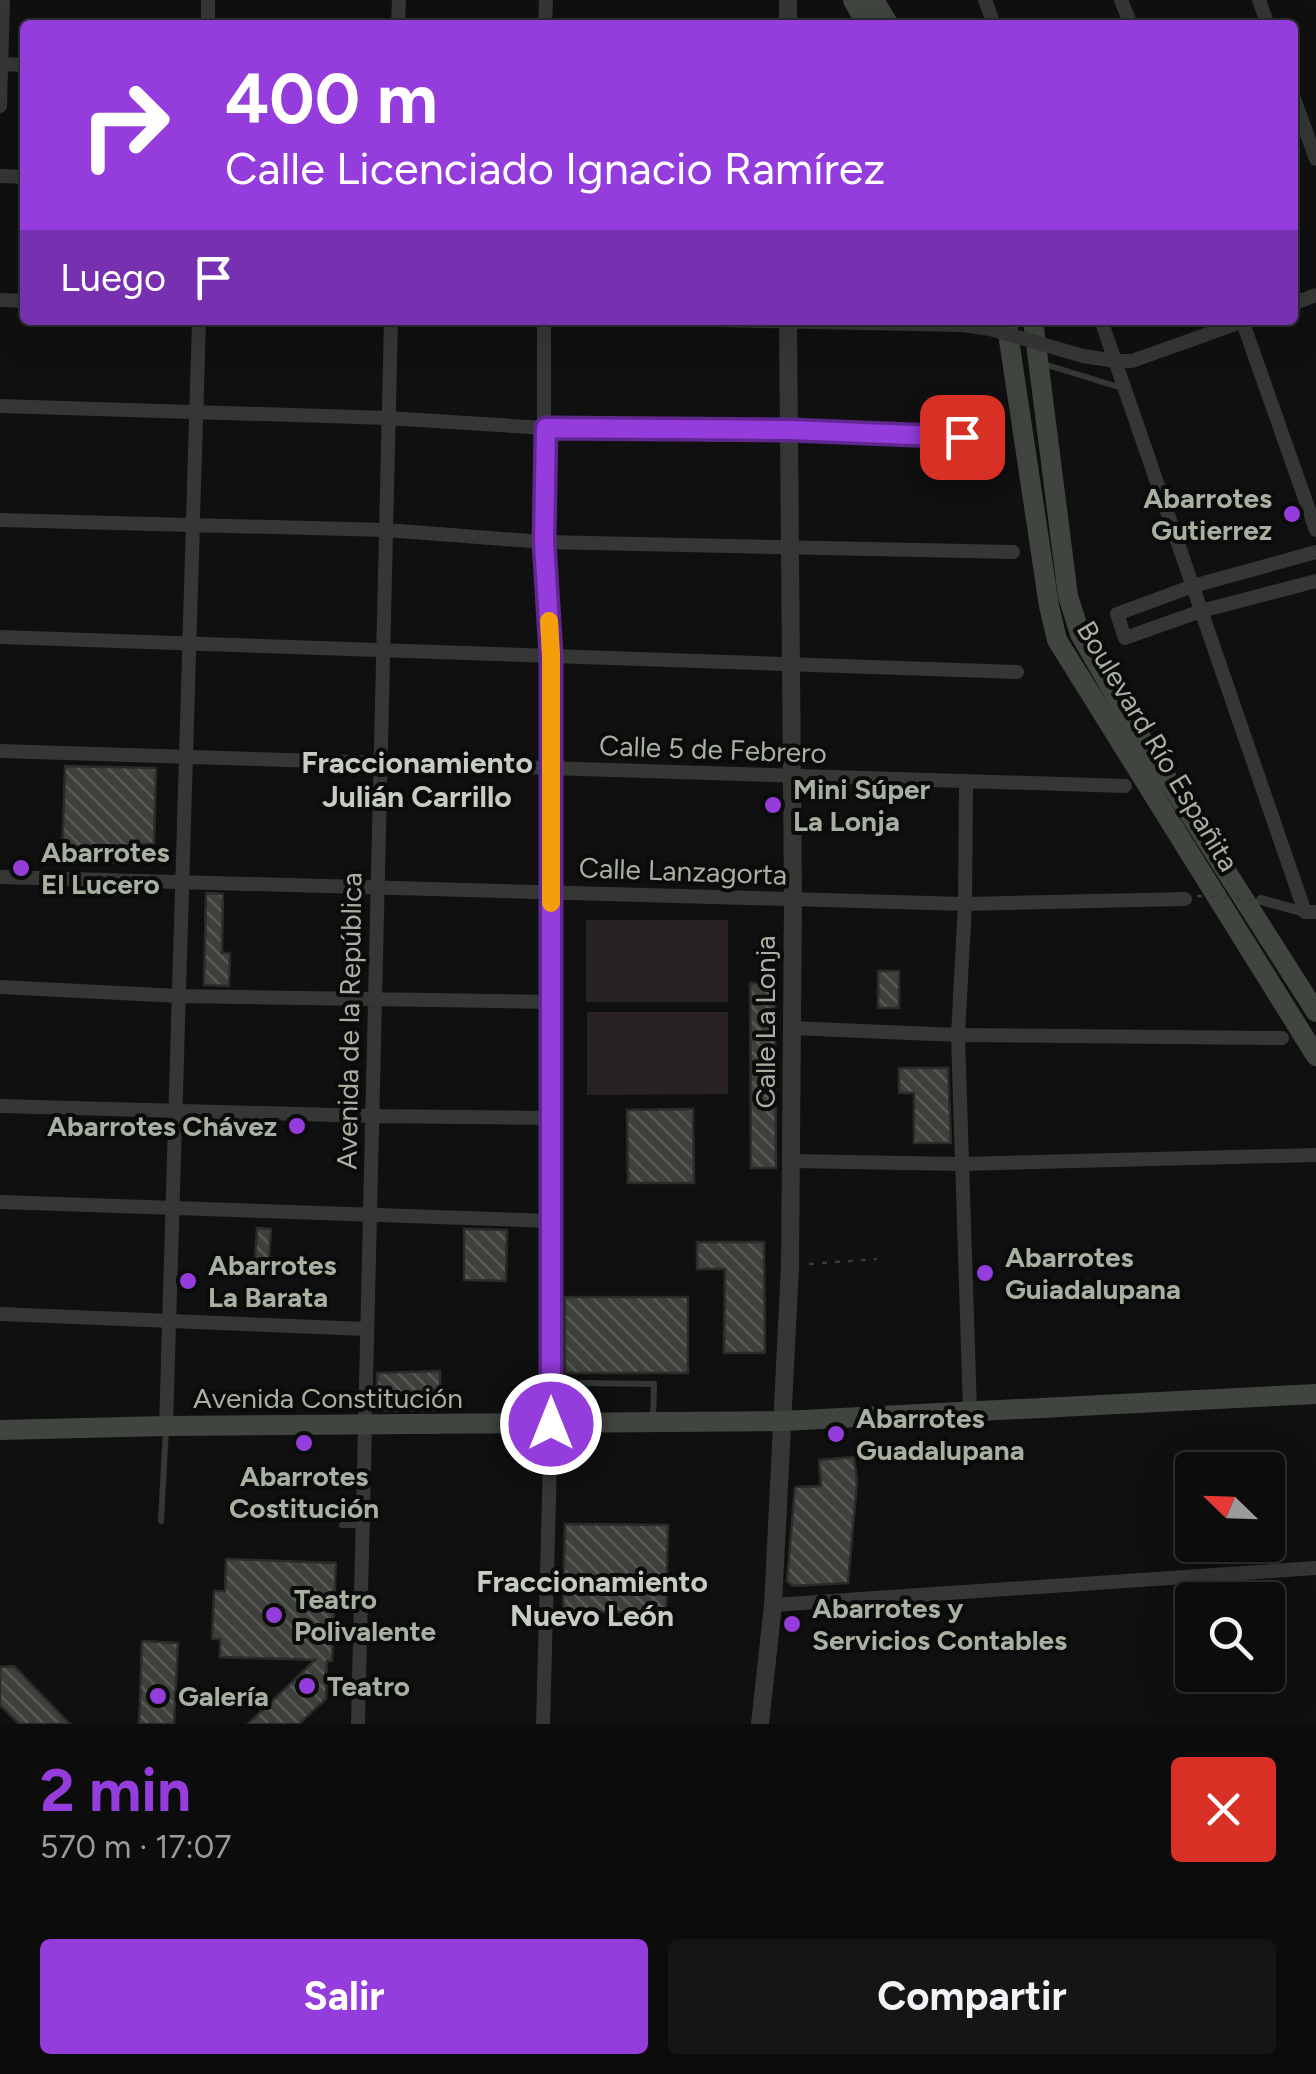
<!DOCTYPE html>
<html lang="es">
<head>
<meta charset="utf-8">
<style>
	body { margin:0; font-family:Figtree,sans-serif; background:#141514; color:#f1f3f6; height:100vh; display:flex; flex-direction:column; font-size:38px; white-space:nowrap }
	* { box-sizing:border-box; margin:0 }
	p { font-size:32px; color:#9a9b9d }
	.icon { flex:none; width:55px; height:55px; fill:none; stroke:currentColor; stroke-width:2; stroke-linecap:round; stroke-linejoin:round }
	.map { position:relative; height:1724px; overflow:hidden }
	.sheet { display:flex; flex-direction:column; background:#0b0c0b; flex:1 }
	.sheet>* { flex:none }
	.banner { position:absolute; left:20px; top:20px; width:1278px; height:305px; border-radius:10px; box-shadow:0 10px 40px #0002,0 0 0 2px #2b2c2c; background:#943cdc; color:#fff; overflow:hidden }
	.needle { width:65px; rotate:293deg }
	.fabs { position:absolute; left:1175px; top:1452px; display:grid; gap:20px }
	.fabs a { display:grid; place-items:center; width:110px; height:110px; border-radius:10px; background:#0b0c0b; box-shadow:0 10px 40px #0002,0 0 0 2px #2b2c2c; font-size:50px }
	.pin { position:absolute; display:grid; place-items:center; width:85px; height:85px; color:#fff; margin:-42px; border-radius:20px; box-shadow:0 5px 15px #0006 }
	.me { position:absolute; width:110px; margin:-55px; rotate:0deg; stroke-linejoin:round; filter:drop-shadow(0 0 8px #0008) }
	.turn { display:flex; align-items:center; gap:35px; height:210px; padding:0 40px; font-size:45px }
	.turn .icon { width:130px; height:130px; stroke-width:2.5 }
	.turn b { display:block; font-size:70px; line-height:85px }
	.then { display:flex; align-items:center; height:95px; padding:0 40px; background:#0003; gap:20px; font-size:38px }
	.round { display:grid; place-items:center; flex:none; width:105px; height:105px; border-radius:10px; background:#141514 }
	.head { display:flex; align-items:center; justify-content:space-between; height:170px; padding:0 40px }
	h1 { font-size:60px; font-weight:700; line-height:75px; color:#943cdc }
	.primary-button { display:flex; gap:20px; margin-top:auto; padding:20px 40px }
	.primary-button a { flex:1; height:115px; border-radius:10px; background:#943cdc; color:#fff; font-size:40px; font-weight:700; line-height:115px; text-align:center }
	.primary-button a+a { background:#141514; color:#f1f3f6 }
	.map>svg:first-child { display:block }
	.pitch { fill:#292222 }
	.building { fill:url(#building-back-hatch); stroke:#2a2c29; stroke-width:2.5 }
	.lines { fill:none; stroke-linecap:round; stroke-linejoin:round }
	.path { stroke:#393c37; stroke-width:2.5; stroke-dasharray:5 8; stroke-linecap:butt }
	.service { stroke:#343733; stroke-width:6 }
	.pedestrian { stroke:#343733; stroke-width:10 }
	.minor { stroke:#343733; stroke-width:14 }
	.tertiary { stroke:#343733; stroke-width:18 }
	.secondary { stroke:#41453f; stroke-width:20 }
	.path-bridge { stroke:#393c37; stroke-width:2.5; stroke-dasharray:5 8; stroke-linecap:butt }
	.minor-bridge { stroke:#343733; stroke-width:14 }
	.route-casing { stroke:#60278f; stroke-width:25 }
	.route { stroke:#943cdc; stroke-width:18 }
	.slow { stroke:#f59e0b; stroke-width:18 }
	.poi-dot { fill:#943cdc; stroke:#0a0b0a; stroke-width:4 }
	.labels { text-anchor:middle; stroke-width:8; stroke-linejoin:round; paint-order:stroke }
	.poi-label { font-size:28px; font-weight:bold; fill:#a8b0a2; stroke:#0a0b0a; text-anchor:start }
	.street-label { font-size:28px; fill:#a8b0a2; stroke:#0a0b0a }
	.neighbourhood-label { font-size:30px; font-weight:bold; fill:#c6ccc2; stroke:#0a0b0a }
</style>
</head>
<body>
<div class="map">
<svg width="1316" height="1724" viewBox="0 0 1316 1724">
	<defs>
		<pattern id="building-back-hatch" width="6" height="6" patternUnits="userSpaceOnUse" patternTransform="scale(2.5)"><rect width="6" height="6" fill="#3e403c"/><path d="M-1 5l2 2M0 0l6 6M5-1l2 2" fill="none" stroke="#575955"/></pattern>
	</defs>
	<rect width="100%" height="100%" fill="#0f100f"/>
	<path class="pitch" d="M586,920H728V1002H586Z
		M587,1012H728V1094L587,1095Z"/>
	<path class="building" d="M65,766L156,768L154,844H134V863L62,861Z
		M206,893L223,894L222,953H230L229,986L204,985Z
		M878,971H899V1008H878Z
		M750,983H775L776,1168H751Z
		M899,1068H948L951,1143H914V1093H899Z
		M693,1109L694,1183H628L627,1110Z
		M257,1228L271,1229L268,1272L254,1271Z
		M464,1229L507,1230L506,1281L464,1280Z
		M697,1242H764L765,1353H724L725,1269H697Z
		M565,1297H688V1373H565Z
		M440,1371L441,1410L376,1411L377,1373Z
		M854,1457L857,1482L848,1583L793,1586L787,1581L795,1487L821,1486L819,1460Z
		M565,1524L668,1525L666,1613L563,1611Z
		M226,1559L336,1563L332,1661H327L326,1699L299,1724H248L315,1660L220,1657V1639H212L214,1591H225Z
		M142,1641L178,1643L174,1724H139Z
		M14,1666L70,1724H19L0,1705V1667Z"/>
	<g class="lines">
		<path class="path" d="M809,1264L877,1259"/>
		<path class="service" d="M1047,365L1122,388
			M581,1383L654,1384L653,1420
			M161,1521L166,1428
			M342,1525H360"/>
		<path class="pedestrian" d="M1261,900L1305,912"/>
		<path class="minor" d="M985,0L994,25
			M1121,0L1131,25
			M1259,0L1268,25
			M208,25V0
			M398,25L399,0
			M545,25L546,0
			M0,64L25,65
			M1292,93L1316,159
			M0,106L3,0
			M0,176L25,177
			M0,300L25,301
			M1292,304L1316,295
			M715,320L963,325L990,329
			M1101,320L1305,912H1316
			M1242,320L1316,530
			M1083,356L1116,361H1132L1247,320
			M0,406L388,418L545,428L790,430L997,439
			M0,520L386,530L544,542L1013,552
			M1316,552L1193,586L1117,614L1125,638L1201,611L1316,581
			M0,637L1017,672
			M0,751L1125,786
			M966,782L965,904L958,1035L970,1412
			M0,877L965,904L1185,899
			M0,987L179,996L551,1002
			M792,1028L958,1035L1282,1038
			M0,1106L371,1116L551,1118
			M792,1161L961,1164L1316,1155
			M0,1202L551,1221
			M0,1314L367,1329
			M166,1426L199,320
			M773,1605L1316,1568
			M358,1724L391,320
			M543,1724L551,1423V655L544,542V320"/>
		<path class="tertiary" d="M788,25V0
			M760,1724L773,1605L790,1266L793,900L788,320"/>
		<path class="secondary" d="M853,0L867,25
			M874,0L889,25
			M1006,320L1049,606L1057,640L1316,1056
			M1033,320L1068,596L1080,634L1127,716L1316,1012
			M0,1430L166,1426L782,1421L1316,1394"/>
		<path class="path-bridge" d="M1197,896L1261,900"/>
		<path class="minor-bridge" d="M990,329L1083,356"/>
	</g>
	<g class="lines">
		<defs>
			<path id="route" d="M551,1424V655L544,542L546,428L790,430L962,437"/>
		</defs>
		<use href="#route" class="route-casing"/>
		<use href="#route" class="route"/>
		<path class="slow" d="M549,621L551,655V903"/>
	</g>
	<g class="poi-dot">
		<circle cx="1292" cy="514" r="10"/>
		<circle cx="773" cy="805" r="10"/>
		<circle cx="21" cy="868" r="10"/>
		<circle cx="297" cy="1126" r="10"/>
		<circle cx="985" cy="1273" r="10"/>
		<circle cx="188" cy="1281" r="10"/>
		<circle cx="836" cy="1434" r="10"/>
		<circle cx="304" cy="1443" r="10"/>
		<circle cx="274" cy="1615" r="10"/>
		<circle cx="792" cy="1624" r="10"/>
		<circle cx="307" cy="1686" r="10"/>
		<circle cx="158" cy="1696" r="10"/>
	</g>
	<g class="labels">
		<g class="poi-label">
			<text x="1272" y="508" text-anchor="end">Abarrotes<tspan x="1272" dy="32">Gutierrez</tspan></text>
			<text x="793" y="799">Mini Súper<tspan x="793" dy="32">La Lonja</tspan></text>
			<text x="41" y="862">Abarrotes<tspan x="41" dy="32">El Lucero</tspan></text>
			<text x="277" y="1136" text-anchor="end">Abarrotes Chávez</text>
			<text x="1005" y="1267">Abarrotes<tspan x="1005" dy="32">Guiadalupana</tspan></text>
			<text x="208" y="1275">Abarrotes<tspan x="208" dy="32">La Barata</tspan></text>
			<text x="856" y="1428">Abarrotes<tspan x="856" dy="32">Guadalupana</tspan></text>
			<text x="304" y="1486" text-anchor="middle">Abarrotes<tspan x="304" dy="32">Costitución</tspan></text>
			<text x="294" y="1609">Teatro<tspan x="294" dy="32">Polivalente</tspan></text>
			<text x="812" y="1618">Abarrotes y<tspan x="812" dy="32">Servicios Contables</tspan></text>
			<text x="327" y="1696">Teatro</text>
			<text x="178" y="1706">Galería</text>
		</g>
		<g class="street-label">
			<text transform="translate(1158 746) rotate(59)" y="10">Boulevard Río Españita</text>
			<text transform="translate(713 749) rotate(2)" y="10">Calle 5 de Febrero</text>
			<text transform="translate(683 871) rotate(2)" y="10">Calle Lanzagorta</text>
			<text transform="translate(349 1021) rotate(-89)" y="10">Avenida de la República</text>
			<text transform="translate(765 1022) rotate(-90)" y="10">Calle La Lonja</text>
			<text x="328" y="1408">Avenida Constitución</text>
		</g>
		<g class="neighbourhood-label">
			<text x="417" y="773">Fraccionamiento<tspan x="417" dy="34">Julián Carrillo</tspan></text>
			<text x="592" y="1592">Fraccionamiento<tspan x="592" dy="34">Nuevo León</tspan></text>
		</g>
	</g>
</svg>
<div class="fabs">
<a><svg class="needle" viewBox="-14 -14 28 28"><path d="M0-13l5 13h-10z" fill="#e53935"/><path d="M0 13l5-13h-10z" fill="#9a9b9d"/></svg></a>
<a><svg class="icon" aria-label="search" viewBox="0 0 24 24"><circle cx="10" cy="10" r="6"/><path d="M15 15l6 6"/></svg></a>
</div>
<div class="pin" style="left:962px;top:437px;background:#d93025"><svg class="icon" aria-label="arrive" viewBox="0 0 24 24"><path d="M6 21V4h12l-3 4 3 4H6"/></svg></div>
<svg class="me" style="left:551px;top:1424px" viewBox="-20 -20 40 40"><circle r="17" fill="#943cdc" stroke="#fff" stroke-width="3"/><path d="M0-11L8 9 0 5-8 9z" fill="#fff"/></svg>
<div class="banner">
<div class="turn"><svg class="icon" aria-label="right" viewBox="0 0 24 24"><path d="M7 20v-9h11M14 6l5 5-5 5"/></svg><div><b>400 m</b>Calle Licenciado Ignacio Ramírez</div></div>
<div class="then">Luego<svg class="icon" aria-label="arrive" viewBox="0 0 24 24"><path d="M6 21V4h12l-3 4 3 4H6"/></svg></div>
</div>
</div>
<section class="sheet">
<div class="head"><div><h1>2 min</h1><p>570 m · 17:07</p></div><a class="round" style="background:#d93025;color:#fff"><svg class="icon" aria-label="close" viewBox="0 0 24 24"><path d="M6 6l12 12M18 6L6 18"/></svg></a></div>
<div class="primary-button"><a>Salir</a><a>Compartir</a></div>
</section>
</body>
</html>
